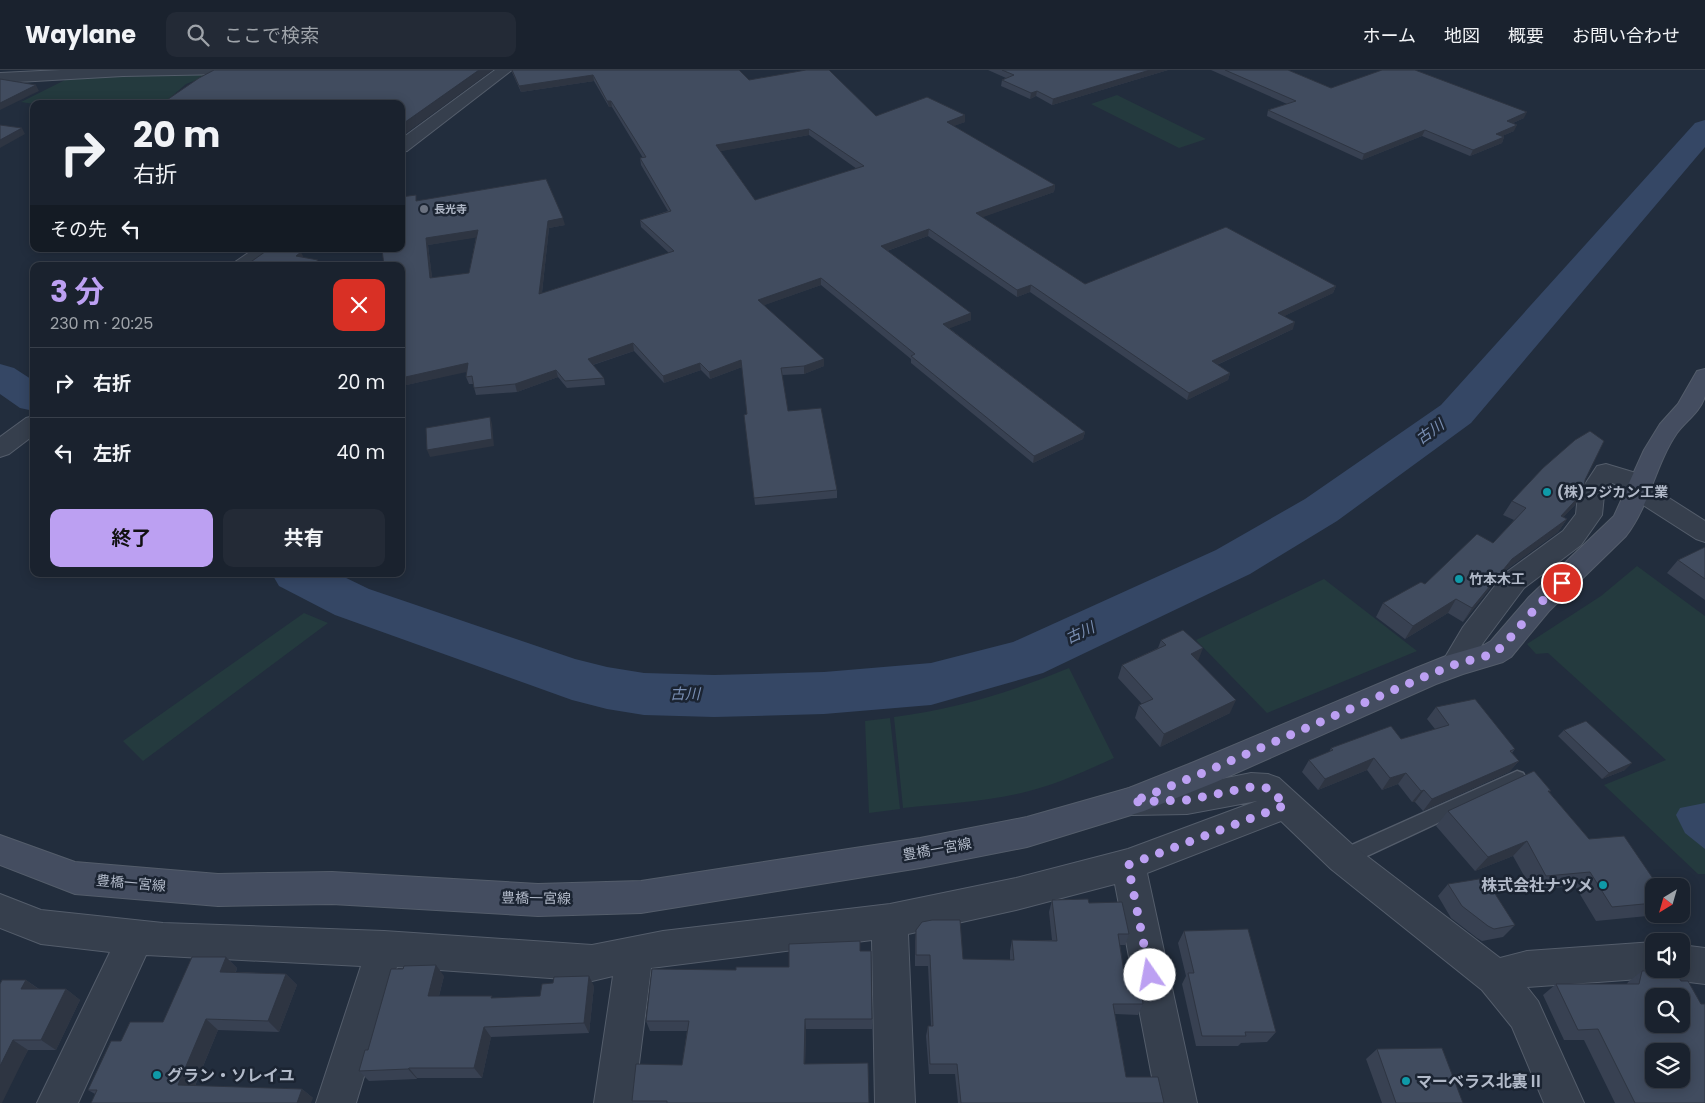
<!DOCTYPE html>
<html lang="ja">
<head>
<meta charset="utf-8">
<style>
	body { margin:0; font-family:Poppins,"Noto Sans JP",sans-serif; background:#232a36; color:#f1f3f6; height:100vh; display:flex; flex-direction:column; font-size:19px; white-space:nowrap }
	* { box-sizing:border-box; margin:0 }
	p { font-size:16px; color:#9fa4aa }
	.icon { flex:none; width:28px; height:28px; fill:none; stroke:currentColor; stroke-width:2; stroke-linecap:round; stroke-linejoin:round }
	.map { position:relative; flex:1; overflow:hidden }
	.drawer { position:absolute; left:30px; top:192px; width:375px; height:315px; display:flex; flex-direction:column; background:#1a222e; border-radius:10px; box-shadow:0 2px 12px #0003,0 0 0 1px #383f4a }
	.drawer>* { flex:none }
	.top-card { position:absolute; left:30px; top:30px; width:375px; height:152px; border-radius:10px; box-shadow:0 2px 12px #0003,0 0 0 1px #383f4a; background:#1a222e; color:#f1f3f6; overflow:hidden }
	.needle { width:32px; rotate:217deg }
	.fabs { position:absolute; left:1645px; top:808px; display:grid; gap:10px }
	.fabs a { display:grid; place-items:center; width:45px; height:45px; border-radius:10px; background:#1a222e; box-shadow:0 2px 12px #0003,0 0 0 1px #383f4a; font-size:25px }
	.pin { position:absolute; display:grid; place-items:center; width:42px; height:42px; color:#fff; margin:-21px; border:2px solid #fff; border-radius:50%; box-shadow:0 1px 5px #0007 }
	.me { position:absolute; width:55px; margin:-28px; rotate:348deg; stroke-linejoin:round; filter:drop-shadow(0 0 4px #0008) }
	.turn { display:flex; align-items:center; gap:18px; height:105px; padding:0 20px; font-size:22px }
	.turn .icon { width:65px; height:65px; stroke-width:2.5 }
	.turn b { display:block; font-size:35px; line-height:42px }
	.then { display:flex; align-items:center; height:48px; padding:0 20px; background:#0003; gap:10px; font-size:19px }
	.round { display:grid; place-items:center; flex:none; width:52px; height:52px; border-radius:10px; background:#232a36 }
	.overview { display:flex; align-items:center; justify-content:space-between; height:85px; padding:0 20px }
	h1 { font-size:30px; font-weight:700; line-height:38px; color:#bca0f2 }
	.primary-button { display:flex; gap:10px; margin-top:auto; padding:10px 20px }
	.primary-button a { flex:1; height:58px; border-radius:10px; background:#bca0f2; color:#111; font-size:20px; font-weight:700; line-height:58px; text-align:center }
	.primary-button a+a { background:#232a36; color:#f1f3f6 }
	ul { padding:0; list-style:none }
	li { display:flex; align-items:center; gap:15px; height:70px; padding:0 20px; border-top:1px solid #383f4a }
	li div { flex:1 }
	li b { display:block; font-size:19px }
	li em { font-style:normal }
	header { display:flex; align-items:center; gap:30px; box-sizing:border-box; height:70px; padding:0 25px; background:#1a222e; border-bottom:1px solid #383f4a }
	header strong { font-size:24px }
	nav { display:flex; gap:28px; margin-inline-start:auto; font-size:18px }
	.search { width:350px; height:45px; background:#232a36; display:flex; align-items:center; gap:12px; box-sizing:border-box; padding:0 18px; border-radius:10px; color:#9fa4aa; font-size:19px }
	.map>svg:first-child { display:block }
	.green { fill:#243a3e }
	.water { fill:#354765 }
	.lines { fill:none; stroke-linecap:round; stroke-linejoin:round }
	.river { fill:#354765; fill-rule:evenodd }
	.service-casing { stroke:#545d6b; stroke-width:3 }
	.minor-casing { stroke:#545d6b; stroke-width:2 }
	.secondary-casing { stroke:#545d6b; stroke-width:2 }
	.service { fill:#363f4d; fill-rule:evenodd }
	.minor { fill:#363f4d; fill-rule:evenodd }
	.secondary { fill:#444d60; fill-rule:evenodd }
	.wall { fill:#384152; fill-rule:evenodd }
	.shaded-wall { fill:#2e3542 }
	.building { fill:#414c5f; stroke:#2e3542; fill-rule:evenodd }
	.route { stroke:#bca0f2; stroke-width:9; stroke-dasharray:0 16.2 }
	.worship-dot { fill:#6b7280; stroke:#1b2432; stroke-width:2 }
	.culture-dot { fill:#0f9aa8; stroke:#1b2432; stroke-width:2 }
	.labels { text-anchor:middle; stroke-width:5; stroke-linejoin:round; paint-order:stroke }
	.far-poi-label { font-size:11px; font-weight:bold; fill:#b2bac9; stroke:#1b2432; text-anchor:start }
	.poi-label { font-size:14px; font-weight:bold; fill:#b2bac9; stroke:#1b2432; text-anchor:start }
	.street-label { font-size:14px; fill:#b2bac9; stroke:#1b2432 }
	.water-label { font-size:15px; font-style:italic; fill:#798eb2; stroke:#1b2432 }
	.near-poi-label { font-size:16px; font-weight:bold; fill:#b2bac9; stroke:#1b2432; text-anchor:start }
</style>
</head>
<body>
<header>
<strong>Waylane</strong>
<div class="search"><svg class="icon" aria-label="search" viewBox="0 0 24 24"><circle cx="10" cy="10" r="6"/><path d="M15 15l6 6"/></svg>ここで検索</div>
<nav><a>ホーム</a><a>地図</a><a>概要</a><a>お問い合わせ</a></nav>
</header>
<div class="map">
<svg width="1705" height="1033" viewBox="0 0 1705 1033">
	<rect width="100%" height="100%" fill="#222d3d"/>
	<path class="green" d="M212,4L186,14L163,34H34L21,32L73,6Z
		M1117,25L1206,69L1179,78L1091,34Z
		M1637,496L1705,546V804H1698L1604,715L1666,690L1548,583L1536,584L1527,574L1601,526Z
		M1324,509L1417,581L1267,643L1196,570Z
		M304,543L328,553L143,691L123,671Z
		M1069,598L1114,688C1083,702 1051,717 1017,724C980,732 941,734 903,738L894,647C960,638 1008,623 1069,598Z
		M890,648L900,739L869,743L865,651Z"/>
	<path class="water" d="M1705,733V779L1685,763L1676,745L1680,738Z"/>
	<g class="lines">
		<path class="river" d="M1705,50V77L1471,353L1337,451L1250,504L1043,603L931,635L824,644L714,647L644,645L607,639L572,630L335,545L279,516L272,504H338L369,519L575,589L607,597L644,603L714,605L824,602L931,593L1013,572L1216,480L1305,429L1441,335L1695,53Z
			M0,294L14,298L34,311V341L20,338L0,324Z"/>
		<defs>
			<path id="service" d="M1517,701L1523,703L1526,708L1523,713L1350,794L1343,796L1336,794L1334,788L1336,782Z"/>
			<path id="minor" d="M61,0H234L232,3L227,4L123,6L0,13V3Z
				M495,0H512L407,81L401,82V69Z
				M254,179H276L254,196H232L235,192Z
				M34,346V365L9,384L0,387V367L26,348Z
				M1606,394L1636,403L1647,414L1705,451V472L1696,469L1629,426L1618,415L1612,413L1604,425L1602,445L1581,475L1524,518L1483,573L1466,602L1456,605L1446,602L1441,594L1463,557L1504,504L1563,461L1576,444L1578,425L1597,396Z
				M1251,703L1268,704L1279,708L1355,777L1500,888L1527,881L1654,872V899H1681V875L1705,878V914L1681,911L1668,906L1667,903L1654,908L1527,917L1538,931L1584,1033H1544L1512,957L1482,920L1331,799L1281,751L1147,803L1197,1033H1157L1115,814L1016,840L908,864L915,1033H875L872,870L651,898L634,1033H594L613,906L592,911L397,897L356,1033H316L361,896L146,885L78,1033H37L110,882L41,874L0,858V824L41,840L163,853L384,861L592,875L663,861L890,834L1016,808L1128,779L1257,731L1187,744L1133,745L1121,741L1117,731L1121,721L1133,717L1187,716Z"/>
			<path id="secondary" d="M1705,299C1705,307 1705,318 1705,326C1701,341 1686,351 1677,363C1655,395 1650,435 1626,466L1549,541L1511,587L1503,592L1463,604L1436,614L1216,712L1144,741L1027,777L920,798L641,843L538,846L332,834L218,836L75,824L0,795V765L75,792L218,804L332,802L538,814L641,811L920,768L1027,747L1129,718L1194,692L1416,598L1446,586L1484,575L1491,571L1529,527L1614,446L1644,380L1660,354L1678,334L1697,301Z"/>
		</defs>
		<use href="#service" class="service-casing"/>
		<use href="#minor" class="minor-casing"/>
		<use href="#secondary" class="secondary-casing"/>
		<use href="#service" class="service"/>
		<use href="#minor" class="minor"/>
		<use href="#secondary" class="secondary"/>
	</g>
	<path class="wall" d="M511,0H739L749,10L876,46L965,52L953,56L1055,115L1054,122L982,147L1085,214L1336,216L1333,223L1284,246L1293,259L1217,295L1230,303L1228,310L1187,330L1030,222L1017,227L928,166L887,181L971,250L949,258L1085,362L1083,369L1033,393L911,293V289L821,215L764,235L824,296L804,304L782,305L788,341L837,420V428L755,435L745,352L747,344L742,297L710,309L701,300L664,313L634,281L593,295L604,308L605,315L567,318L558,307L517,322L476,325L473,314H469L466,307L467,301L402,316L401,196L417,131L565,155L549,158L542,223L669,183L641,157L640,150L668,141L641,95L640,88H643L612,37H609L594,11L521,22ZM809,65L857,99L755,130L720,81ZM476,167L469,203L432,208L428,175Z
		M988,0H1168L1052,35L1036,26L1030,29L1001,16L1002,10L1006,8Z
		M1211,0H1288L1331,18L1524,48L1513,53L1514,61L1502,66L1504,67L1502,73L1470,86L1422,66L1362,90L1267,46L1268,40L1287,34Z
		M1585,410L1575,435L1563,447L1567,449L1558,462L1503,502L1463,552L1448,543L1405,569L1376,547L1383,533L1425,514L1493,473L1514,450L1503,445L1512,431Z
		M1705,477V530L1667,503L1678,490Z
		M1161,570L1198,591L1230,643L1160,677L1135,648L1139,635L1142,634L1118,608L1122,595L1158,578Z
		M1436,637L1515,679L1512,683L1519,691L1509,702L1423,741L1415,732H1412L1398,714L1382,720L1367,700L1318,720L1302,702L1309,690L1329,682L1331,678L1401,669L1435,659L1427,649Z
		M1564,660L1625,700L1602,709L1558,666Z
		M1551,721L1549,722L1589,769L1654,816V844H1668L1596,851L1575,816L1532,820L1513,786L1475,801L1436,756L1448,741Z
		M1448,814L1515,855L1503,867L1482,871L1477,868L1451,848L1438,826Z
		M1052,830L1089,833L1129,864L1125,875H1120L1125,909L1143,934L1138,945L1115,944L1126,1007L1164,1033H958L955,1004H929L926,966L928,956H931L928,896H915V871L916,860L963,889L1010,890V881L1012,870H1052L1049,842Z
		M1184,861L1276,962L1267,972L1241,973L1238,976H1196L1182,914L1186,906L1178,873Z
		M860,881L872,949V959H806L805,994L869,1033H633L632,1031L682,995L687,961H650L646,951L736,900L789,897Z
		M226,887L237,898L236,902L286,904L297,915L279,962L218,960L195,1016L302,1019L313,1028L95,1024L88,1020L121,971L163,952Z
		M1642,901L1705,1033H1615L1584,970H1564L1543,925L1556,914H1627L1628,912Z
		M444,906L439,926L493,928L540,926L594,916L589,963L491,967L482,1008H417V1009L369,1011L359,1001L368,980Z
		M26,910L39,919H66L80,930L56,980H28L0,1033Z
		M1377,979L1463,1033H1382L1366,989Z"/>
	<path class="shaded-wall" d="M479,0H493L401,67V55Z
		M1150,0H1168L1052,35L1053,29Z
		M593,5L594,11L521,22L519,16Z
		M36,15L39,21L0,40V33Z
		M1037,21L1036,26L1030,29L1031,23Z
		M607,31H611L612,37H609Z
		M1527,42L1524,48L1504,57L1507,51Z
		M965,45V52L946,59L947,52Z
		M1517,55L1514,61L1493,70L1496,64Z
		M22,58L25,64L0,78V70Z
		M809,59V65L717,82L716,75Z
		M1425,60L1422,66L1362,90L1364,84Z
		M1504,67L1502,73L1470,86L1473,80Z
		M1055,115L1054,122L975,150L976,143Z
		M563,148L565,155L549,158L541,231L539,224L548,151Z
		M929,159L928,166L881,183V176Z
		M478,160L480,167L428,175L433,215L430,208L426,168Z
		M301,182L305,190L296,186Z
		M318,190L320,196H311Z
		M821,208V215L759,237L758,230Z
		M1031,215L1030,222L1017,227V220Z
		M1336,216L1333,223L1276,250L1278,243Z
		M971,243V250L943,261V254Z
		M1295,252L1293,259L1210,298L1212,291Z
		M633,273L634,281L589,296L588,289Z
		M824,289V296L804,304V296Z
		M741,290L742,297L710,309L709,302Z
		M468,293L471,301L402,316L401,315V308Z
		M700,293L701,300L664,313L663,306Z
		M556,300L558,307L517,322L515,314Z
		M1230,303L1228,310L1187,330L1189,323Z
		M490,347L492,354L494,376L430,387L427,380Z
		M1085,362L1083,369L1033,393L1034,386Z
		M1584,421L1575,435L1552,459L1561,446Z
		M1567,449L1558,462L1503,502L1463,552L1472,538L1512,489Z
		M1456,529L1448,543L1405,569L1413,556Z
		M1203,578L1198,591L1191,584Z
		M1236,630L1230,643L1160,677L1164,664Z
		M1374,688L1367,700L1318,720L1325,709Z
		M1519,691L1509,702L1423,741L1432,729Z
		M1632,693L1625,700L1602,709L1609,703Z
		M1406,703L1398,714L1382,720L1390,708Z
		M1424,720L1415,732H1412L1421,721Z
		M1527,771L1513,786L1475,801L1488,787Z
		M226,887L237,898L231,913L220,902Z
		M436,895L444,906L436,937L428,926Z
		M286,904L297,915L279,962L268,951Z
		M589,906L594,916L589,963L584,953Z
		M26,910L41,921L21,919Z
		M66,919L80,930L56,980L41,970Z
		M206,949L218,960L191,1025L178,1015Z
		M805,949L806,959L805,1004L804,994Z
		M484,957L491,967L482,1008L474,998Z
		M13,970L28,980L2,1033H0V996Z
		M409,998L417,1008V1009L408,999Z
		M302,1019L313,1028L311,1033H297Z"/>
	<path class="building" d="M214,0H479L401,55V34H161L199,8Z
		M512,0H739L749,10L806,0H829L876,46L927,27L965,45L947,52L1055,115L976,143L1085,214L1226,157L1336,216L1278,243L1295,252L1212,291L1230,303L1189,323L1031,215L1017,220L929,159L881,176L971,243L943,254L1085,362L1034,386L911,286L915,284L821,208L758,230L824,289L804,296L781,298L788,341L821,338L837,420L754,428L744,345L747,344L741,290L709,302L700,293L663,306L633,273L588,289L604,308L565,311L556,300L515,314L474,318L472,306L466,307L468,293L401,308V196H384L382,179H401V127L416,125V131L546,109L563,148L548,151L539,224L674,181L640,150L671,141L640,88L646,87L611,31H607L593,5L519,16ZM809,59L864,96L755,130L716,75ZM478,160L469,203L430,208L426,168Z
		M1002,0H1150L1053,29L1037,21L1031,23L1002,10L1014,5Z
		M1225,0H1288L1331,18L1382,0H1415L1527,42L1507,51L1517,55L1496,64L1504,67L1473,80L1425,60L1364,84L1268,40L1296,31Z
		M0,9L36,15L0,33Z
		M0,55L22,58L0,70Z
		M269,179H281L301,182L296,186L318,190L311,196H313H245Z
		M490,347L492,369L427,380L426,358Z
		M1590,361L1604,371L1585,410L1584,421L1561,446L1567,449L1512,489L1472,538L1456,529L1413,556L1383,533L1421,512L1425,514L1477,464L1493,473L1526,438L1512,431L1543,398L1575,370Z
		M1705,477V509L1678,490Z
		M1183,560L1203,578L1191,584L1236,630L1164,664L1139,635L1153,629L1122,595L1166,575L1161,570Z
		M1475,629L1515,679L1510,681L1519,691L1432,729L1424,720L1421,721L1406,703L1390,708L1374,688L1325,709L1309,690L1333,680L1331,678L1391,656L1401,669L1449,655L1436,637Z
		M1586,651L1632,693L1609,703L1564,660Z
		M1534,701L1551,721H1548L1589,769L1624,766L1654,810L1672,809L1677,816H1654V833L1612,837L1590,802L1546,806L1527,771L1488,787L1448,741Z
		M1485,808L1515,855L1494,859L1488,856L1462,836L1448,814Z
		M1681,824L1685,830H1681Z
		M1088,829L1089,833L1122,832L1129,864H1118L1125,909H1139L1143,934H1113L1126,1007H1158L1164,1033H961L957,994H930L928,956H933L930,885H916V860L922,852L932,850H960L963,889L1014,890L1012,870L1057,871L1052,830Z
		M1248,859L1276,962H1245L1246,966H1202L1188,903H1194L1184,861Z
		M860,871V881H871L872,949H805L804,994L868,993L869,1033H667V1031H632L636,994L682,995L689,951H646L652,899L736,900V897H789V874Z
		M192,887H226L220,902L286,904L268,951L206,949L178,1015L302,1019L297,1033H91L97,1020H88L111,971H121L130,952H163Z
		M436,895L428,926H492L491,928L540,926L542,914L553,913L554,907L589,906L584,953L484,957L474,998H409L408,999L359,1001L365,980H368L391,899H403L404,896Z
		M1674,899L1681,911H1688L1701,934H1705V1033H1635L1598,959L1578,960L1556,914H1639L1642,901ZM1654,926H1681V954H1654ZM1654,981H1681V1009H1654Z
		M2,910H26L21,919H66L41,970H13L0,996V914Z
		M1442,978L1463,1033H1396L1377,979Z"/>
	<g class="lines">
		<path class="route" d="M1150,905L1128,795L1286,735L1268,718L1251,717L1187,730L1132,732L1205,702L1426,606L1456,594L1493,584L1504,575L1539,534L1562,513"/>
	</g>
	<circle class="worship-dot" cx="424" cy="139" r="5"/>
	<g class="culture-dot">
		<circle cx="1547" cy="422" r="5"/>
		<circle cx="1459" cy="509" r="5"/>
		<circle cx="1603" cy="815" r="5"/>
		<circle cx="157" cy="1005" r="5"/>
		<circle cx="1406" cy="1011" r="5"/>
	</g>
	<g class="labels">
		<g class="far-poi-label">
			<text x="434" y="143">長光寺</text>
		</g>
		<g class="poi-label">
			<text x="1557" y="427">(株)フジカン工業</text>
			<text x="1469" y="514">竹本木工</text>
		</g>
		<g class="street-label">
			<text transform="translate(937 779) rotate(-10)" y="5">豊橋一宮線</text>
			<text transform="translate(131 813) rotate(5)" y="5">豊橋一宮線</text>
			<text transform="translate(536 828) rotate(1)" y="5">豊橋一宮線</text>
		</g>
		<g class="water-label">
			<text transform="translate(1430 362) rotate(-36)" y="5">古川</text>
			<text transform="translate(1080 563) rotate(-25)" y="5">古川</text>
			<text x="685" y="629">古川</text>
		</g>
		<g class="near-poi-label">
			<text x="1593" y="821" text-anchor="end">株式会社ナツメ</text>
			<text x="167" y="1011">グラン・ソレイユ</text>
			<text x="1416" y="1017">マーベラス北裏Ⅱ</text>
		</g>
	</g>
</svg>
<div class="fabs">
<a><svg class="needle" viewBox="-14 -14 28 28"><path d="M0-13l5 13h-10z" fill="#e53935"/><path d="M0 13l5-13h-10z" fill="#9fa4aa"/></svg></a>
<a><svg class="icon" aria-label="sound" viewBox="0 0 24 24"><path d="M4 9h4l5-4v14l-5-4H4zM17 9q2 3 0 6"/></svg></a>
<a><svg class="icon" aria-label="search" viewBox="0 0 24 24"><circle cx="10" cy="10" r="6"/><path d="M15 15l6 6"/></svg></a>
<a><svg class="icon" aria-label="layers" viewBox="0 0 24 24"><path d="M12 4l9 5-9 5-9-5zM3 14l9 5 9-5"/></svg></a>
</div>
<div class="pin" style="left:1562px;top:513px;background:#d93025"><svg class="icon" aria-label="arrive" viewBox="0 0 24 24"><path d="M6 21V4h12l-3 4 3 4H6"/></svg></div>
<svg class="me" style="left:1150px;top:905px" viewBox="-20 -20 40 40"><circle r="19" fill="#fff"/><path d="M0-13L10 11 0 6-10 11z" fill="#bca0f2"/></svg>
<div class="top-card">
<div class="turn"><svg class="icon" aria-label="right" viewBox="0 0 24 24"><path d="M7 20v-9h11M14 6l5 5-5 5"/></svg><div><b>20 m</b>右折</div></div>
<div class="then">その先<svg class="icon" aria-label="left" viewBox="0 0 24 24"><path d="M17 20v-9H6M10 6l-5 5 5 5"/></svg></div>
</div>
<section class="drawer">
<div class="overview"><div><h1>3 分</h1><p>230 m · 20:25</p></div><a class="round" style="background:#d93025;color:#fff"><svg class="icon" aria-label="close" viewBox="0 0 24 24"><path d="M6 6l12 12M18 6L6 18"/></svg></a></div>
<ul>
<li><svg class="icon" aria-label="right" viewBox="0 0 24 24"><path d="M7 20v-9h11M14 6l5 5-5 5"/></svg><div><b>右折</b></div><em>20 m</em></li>
<li><svg class="icon" aria-label="left" viewBox="0 0 24 24"><path d="M17 20v-9H6M10 6l-5 5 5 5"/></svg><div><b>左折</b></div><em>40 m</em></li>
</ul>
<div class="primary-button"><a>終了</a><a>共有</a></div>
</section>
</div>
</body>
</html>
